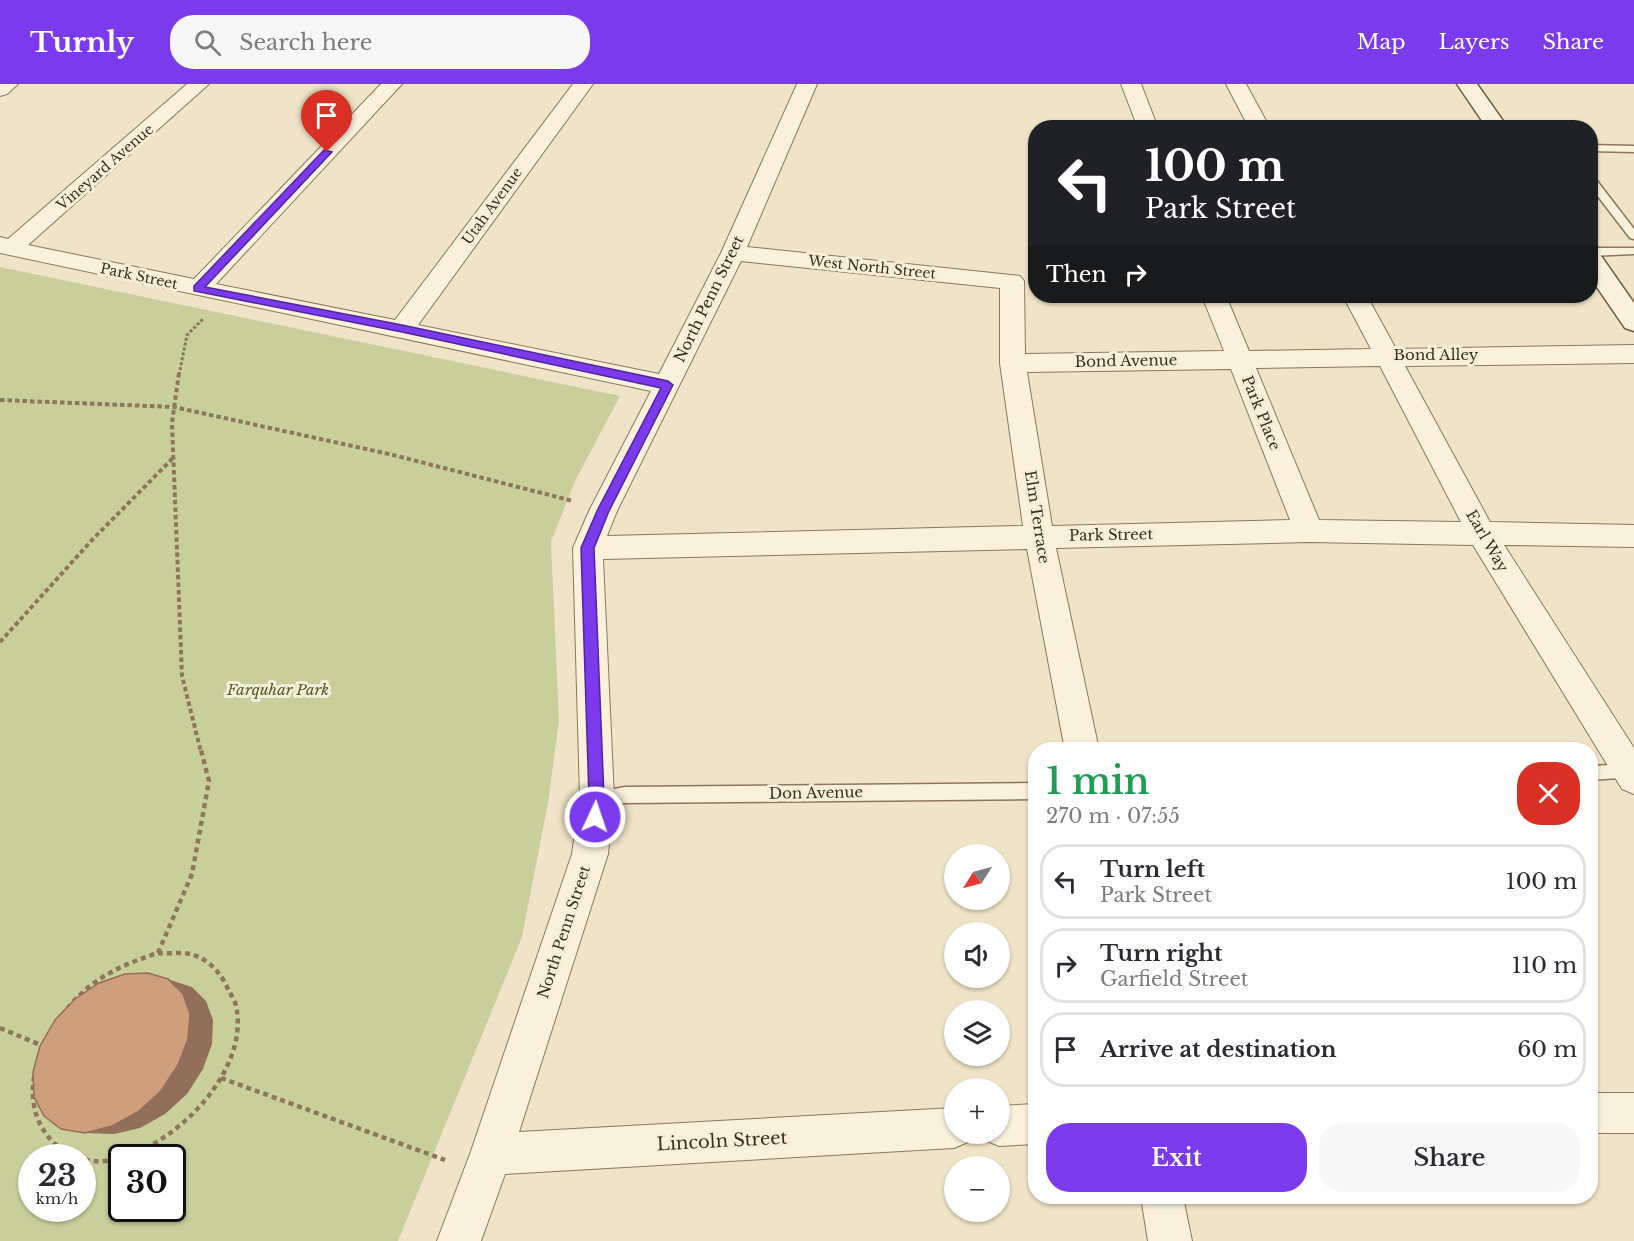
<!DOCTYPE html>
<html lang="en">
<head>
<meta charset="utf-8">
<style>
	body { margin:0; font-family:"Libre Baskerville",serif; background:#f7f7f7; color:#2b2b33; height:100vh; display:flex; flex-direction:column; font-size:22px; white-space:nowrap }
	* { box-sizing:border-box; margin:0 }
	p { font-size:20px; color:#7c7c81 }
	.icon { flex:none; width:33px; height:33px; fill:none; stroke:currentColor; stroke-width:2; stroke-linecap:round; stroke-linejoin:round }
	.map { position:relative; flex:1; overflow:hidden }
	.details { position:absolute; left:1028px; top:658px; width:570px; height:462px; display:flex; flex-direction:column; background:#fff; border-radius:24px; box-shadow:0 2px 4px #0004 }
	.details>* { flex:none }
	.guide { position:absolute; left:1028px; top:36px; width:570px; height:183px; border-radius:24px; box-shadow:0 2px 4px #0004; background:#202124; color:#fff; overflow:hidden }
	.needle { width:39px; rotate:234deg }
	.buttons { position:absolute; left:944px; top:760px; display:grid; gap:12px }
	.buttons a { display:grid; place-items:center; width:66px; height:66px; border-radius:50%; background:#fff; box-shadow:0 2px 4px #0004; font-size:30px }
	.speed { position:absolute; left:18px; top:1060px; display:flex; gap:12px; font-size:30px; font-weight:700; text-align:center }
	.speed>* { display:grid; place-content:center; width:78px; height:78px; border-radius:50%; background:#fff; box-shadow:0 2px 4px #0004; line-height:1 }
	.speed small { font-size:15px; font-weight:400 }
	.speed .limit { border:3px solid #111; border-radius:9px; background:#fff; color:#111 }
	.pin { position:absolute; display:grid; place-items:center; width:51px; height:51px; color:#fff; margin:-62px -26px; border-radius:50% 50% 50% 0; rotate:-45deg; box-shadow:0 0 6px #0007 }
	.pin .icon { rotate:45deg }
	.me { position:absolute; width:66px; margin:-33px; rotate:3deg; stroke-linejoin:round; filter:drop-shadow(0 0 4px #0008) }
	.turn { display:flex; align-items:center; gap:21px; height:126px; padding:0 18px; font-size:27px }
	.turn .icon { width:78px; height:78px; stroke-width:2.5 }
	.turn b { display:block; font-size:42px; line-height:51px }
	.then { display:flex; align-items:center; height:57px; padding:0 18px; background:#0003; gap:12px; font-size:22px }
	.round { display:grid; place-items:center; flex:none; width:63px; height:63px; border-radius:24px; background:#f7f7f7 }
	.head { display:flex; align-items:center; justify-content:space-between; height:102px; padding:0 18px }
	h1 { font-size:36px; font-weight:600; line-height:45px; color:#1e9e55 }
	.primary-button { display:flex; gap:12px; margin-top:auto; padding:12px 18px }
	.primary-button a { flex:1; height:69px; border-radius:24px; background:#7c3aed; color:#fff; font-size:24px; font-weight:600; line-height:69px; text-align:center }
	.primary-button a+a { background:#f7f7f7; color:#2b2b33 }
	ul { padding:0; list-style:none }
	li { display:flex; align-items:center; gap:18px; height:75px; margin:0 12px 9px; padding:0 6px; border:3px solid #e1e1e2; border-radius:24px }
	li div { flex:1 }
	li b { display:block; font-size:22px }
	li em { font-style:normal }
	header { display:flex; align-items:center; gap:36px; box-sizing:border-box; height:84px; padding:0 30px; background:#7c3aed; color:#fff }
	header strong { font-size:28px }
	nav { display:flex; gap:33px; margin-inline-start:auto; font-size:21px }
	.search { width:420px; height:54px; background:#f7f7f7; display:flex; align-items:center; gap:15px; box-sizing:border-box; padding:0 21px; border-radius:24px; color:#7c7c81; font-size:22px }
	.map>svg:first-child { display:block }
	.green { fill:#c9cf9b; fill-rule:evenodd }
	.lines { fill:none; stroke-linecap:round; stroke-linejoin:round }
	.service-casing { stroke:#8d765c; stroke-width:3 }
	.minor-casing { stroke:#8d765c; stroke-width:2 }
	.secondary-casing { stroke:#6f573f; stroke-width:3 }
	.path-far2 { stroke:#8d765c; stroke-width:3; stroke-dasharray:3 2; stroke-linecap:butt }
	.path-far1 { stroke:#8d765c; stroke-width:4; stroke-dasharray:4.5 3; stroke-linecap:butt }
	.path { stroke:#8d765c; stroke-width:4.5; stroke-dasharray:5 4; stroke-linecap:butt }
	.service { fill:#faf1dc; fill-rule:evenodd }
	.minor { fill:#faf1dc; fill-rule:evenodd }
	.secondary { fill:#faf1dc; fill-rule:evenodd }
	.shaded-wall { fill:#916f58 }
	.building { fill:#cf9f7d; stroke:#916f58; stroke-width:1.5 }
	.route { fill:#7c3aed; stroke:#51269a; stroke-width:1.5 }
	.labels { text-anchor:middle; stroke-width:6; stroke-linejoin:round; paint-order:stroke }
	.far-street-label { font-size:14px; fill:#3d2e20; stroke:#f7eed8 }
	.street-label { font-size:15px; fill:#3d2e20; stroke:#f7eed8 }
	.park-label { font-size:15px; font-style:italic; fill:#4d5a26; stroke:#f7eed8 }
	.near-street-label { font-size:18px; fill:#3d2e20; stroke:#f7eed8 }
</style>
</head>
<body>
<header>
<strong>Turnly</strong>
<div class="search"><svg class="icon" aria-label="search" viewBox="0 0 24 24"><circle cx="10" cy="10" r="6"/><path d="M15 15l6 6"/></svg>Search here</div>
<nav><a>Map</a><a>Layers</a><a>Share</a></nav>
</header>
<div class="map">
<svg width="1634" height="1157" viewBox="0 0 1634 1157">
	<rect width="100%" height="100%" fill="#f0e4c8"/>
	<path class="green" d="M0,183L620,312L575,397L551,458L559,637L548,719L522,853L398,1157H0ZM32,1074H82V1125H32ZM122,1074H172V1125H122Z"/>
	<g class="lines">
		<defs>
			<path id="service" d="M1590,61L1634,62V68L1590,67Z
				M1590,92L1594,93L1634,145V155L1630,154L1590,102Z
				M1590,164H1634V170L1590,172Z
				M1630,680L1634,681V693L1590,696V682Z
				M1035,699V715L625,719L597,722L591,719L589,714L591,709L625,703Z"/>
			<path id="minor" d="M0,0H18L7,10L0,12Z
				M187,0H209L28,161L194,195L381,0H402L216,200L395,236L573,0H593L418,241L659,290L721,169L797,0H817L747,163L1020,192L1024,197L1025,270L1224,267L1202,212H1226L1249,267L1371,265L1343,212H1367L1396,265L1634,261V279L1405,282L1490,438L1634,441V463L1504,461L1634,664V710L1622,705L1473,461L1309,458L1056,464L1099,666H1065L1027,465L603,475L614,714L608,770L519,1048L954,1024V1050H972L968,1058L954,1064L505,1090L481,1157H437L470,1070L572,770L580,714L573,464L589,427L651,307L0,169V153L8,155ZM741,177L1000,204V279L1023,442L607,452L617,427ZM1380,282L1461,438L1319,436L1256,284ZM1231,285L1290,436L1052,442L1027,288Z
				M1121,0H1141L1158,44H1138Z
				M1226,0H1246L1270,44H1249Z
				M1590,1009H1634V1049H1590Z
				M1035,1020V1060L999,1062L985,1056L982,1050H999V1022Z
				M1141,1113H1183L1192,1157H1148Z"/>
			<path id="secondary" d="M1457,0H1477L1508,44H1487Z
				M1590,167L1599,169L1634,219V247L1625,244L1590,193Z"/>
		</defs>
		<use href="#service" class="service-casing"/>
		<use href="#minor" class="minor-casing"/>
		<use href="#secondary" class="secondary-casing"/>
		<path class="path-far2" d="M179,291L187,251L204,234"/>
		<path class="path-far1" d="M179,289L172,339L182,592L201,668
			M0,316L174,323L389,370L573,417
			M0,558L92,456L173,374"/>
		<path class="path" d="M158,869L192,790L209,697L201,666
			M158,869C168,870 180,868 190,870C208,874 221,889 228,905C231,911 235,916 236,922C251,990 168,1070 105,1077C87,1079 68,1072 55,1060C12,1019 39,955 73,918C95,893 126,879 158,869Z
			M0,944L43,962
			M221,994L445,1076"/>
		<use href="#service" class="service"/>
		<use href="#minor" class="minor"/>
		<use href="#secondary" class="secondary"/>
	</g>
	<path class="shaded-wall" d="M148,889L192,903L206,917L213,936L212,960L203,985L187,1010L165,1030L140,1044L114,1050L85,1049Z"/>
	<path class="building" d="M148,889L168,895L183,910L190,930L188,955L178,981L161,1007L138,1028L112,1042L85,1049L61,1045L44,1032L34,1013L33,988L40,962L55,936L75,915L99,899L125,890Z"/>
	<path class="route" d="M324,66L332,68L205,203L402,241L668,297L673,301L609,427L594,464L604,714L600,738L595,740L589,738L587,733L589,714L581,464L597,427L661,304L402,248L194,207V202Z"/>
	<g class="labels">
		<g class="far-street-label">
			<text transform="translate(105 83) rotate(-41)" y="5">Vineyard Avenue</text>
			<text transform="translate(492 122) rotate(-54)" y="5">Utah Avenue</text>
			<text transform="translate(872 183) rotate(6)" y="5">West North Street</text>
			<text transform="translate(139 192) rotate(12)" y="5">Park Street</text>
		</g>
		<g class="street-label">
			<text transform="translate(709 215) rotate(-64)" y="5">North Penn Street</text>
			<text x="1436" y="276">Bond Alley</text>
			<text transform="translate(1126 277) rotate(-1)" y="5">Bond Avenue</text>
			<text transform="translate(1261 329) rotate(68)" y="5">Park Place</text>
			<text transform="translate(1037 433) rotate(81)" y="5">Elm Terrace</text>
			<text transform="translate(1111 451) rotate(-1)" y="5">Park Street</text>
			<text transform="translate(1487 457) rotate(60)" y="5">Earl Way</text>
			<text transform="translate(816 709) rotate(-1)" y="5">Don Avenue</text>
			<text transform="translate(564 848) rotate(-72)" y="5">North Penn Street</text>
		</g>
		<g class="park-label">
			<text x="278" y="611">Farquhar Park</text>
		</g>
		<g class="near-street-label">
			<text transform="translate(722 1057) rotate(-3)" y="6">Lincoln Street</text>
		</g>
	</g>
</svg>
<div class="buttons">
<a><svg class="needle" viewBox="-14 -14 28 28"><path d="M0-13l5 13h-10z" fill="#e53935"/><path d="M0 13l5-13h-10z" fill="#7c7c81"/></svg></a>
<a><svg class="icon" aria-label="sound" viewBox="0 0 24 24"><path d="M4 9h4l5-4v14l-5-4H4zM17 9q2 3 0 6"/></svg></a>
<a><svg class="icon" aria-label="layers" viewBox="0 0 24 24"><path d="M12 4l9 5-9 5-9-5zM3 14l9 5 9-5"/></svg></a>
<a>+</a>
<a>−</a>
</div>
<div class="speed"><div>23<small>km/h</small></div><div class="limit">30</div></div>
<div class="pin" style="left:327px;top:68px;background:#d93025"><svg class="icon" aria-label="arrive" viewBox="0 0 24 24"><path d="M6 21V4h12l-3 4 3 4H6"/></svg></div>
<svg class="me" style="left:595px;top:733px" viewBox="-20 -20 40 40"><circle r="17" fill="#7c3aed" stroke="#fff" stroke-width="3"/><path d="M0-11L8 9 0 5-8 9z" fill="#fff"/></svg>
<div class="guide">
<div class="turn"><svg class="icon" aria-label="left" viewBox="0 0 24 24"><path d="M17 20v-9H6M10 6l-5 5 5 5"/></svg><div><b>100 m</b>Park Street</div></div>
<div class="then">Then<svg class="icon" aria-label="right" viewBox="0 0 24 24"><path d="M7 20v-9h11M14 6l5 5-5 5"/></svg></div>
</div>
<section class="details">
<div class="head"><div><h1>1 min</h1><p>270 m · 07:55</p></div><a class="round" style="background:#d93025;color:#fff"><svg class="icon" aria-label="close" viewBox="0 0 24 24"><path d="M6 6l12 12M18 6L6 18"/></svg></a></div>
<ul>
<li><svg class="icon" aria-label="left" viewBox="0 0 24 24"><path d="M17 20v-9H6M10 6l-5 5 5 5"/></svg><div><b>Turn left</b><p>Park Street</p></div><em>100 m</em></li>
<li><svg class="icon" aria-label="right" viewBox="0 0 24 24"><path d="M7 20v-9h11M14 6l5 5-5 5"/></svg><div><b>Turn right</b><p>Garfield Street</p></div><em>110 m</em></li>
<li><svg class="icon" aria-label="arrive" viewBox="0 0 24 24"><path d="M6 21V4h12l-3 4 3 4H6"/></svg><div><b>Arrive at destination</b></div><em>60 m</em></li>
</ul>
<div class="primary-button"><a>Exit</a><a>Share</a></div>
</section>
</div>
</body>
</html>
